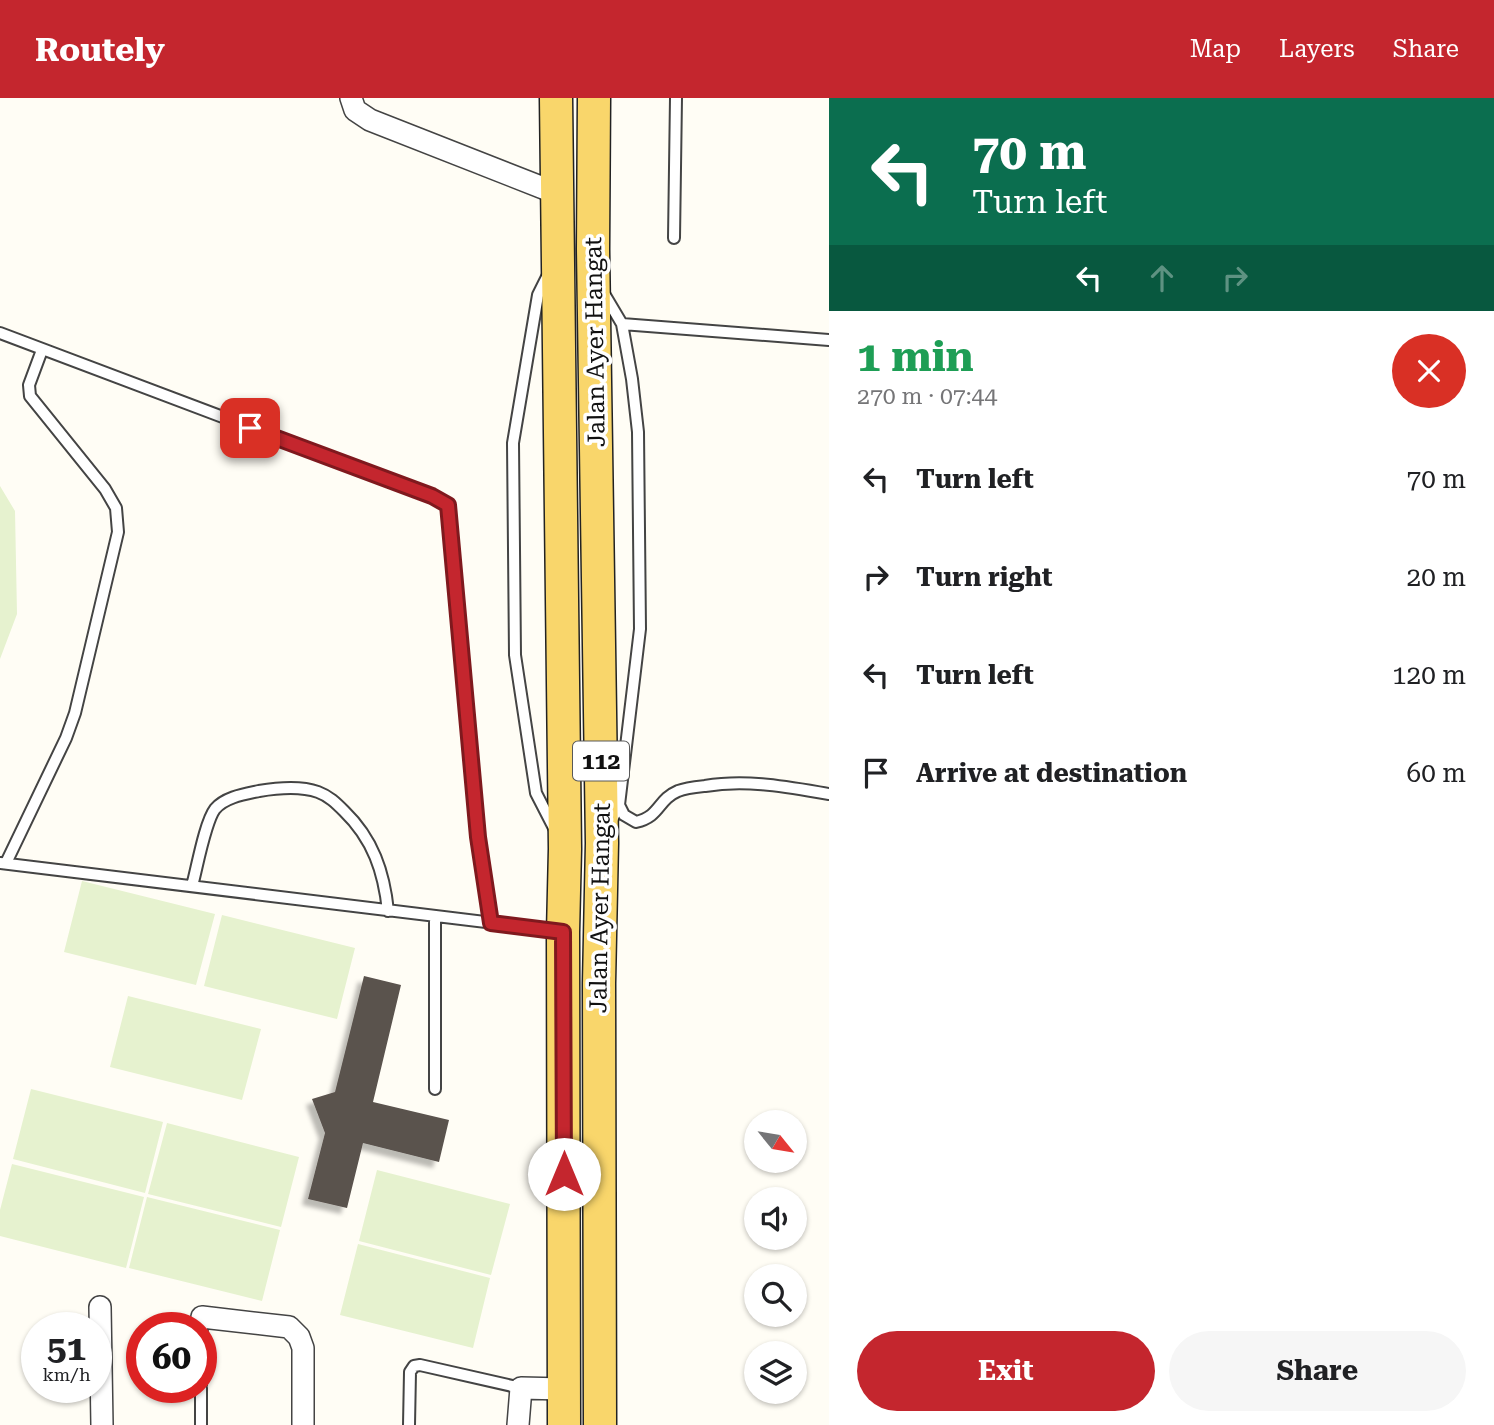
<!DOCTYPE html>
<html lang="en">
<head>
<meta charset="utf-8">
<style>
	body { margin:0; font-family:"Roboto Serif",serif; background:#f6f6f6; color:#202124; height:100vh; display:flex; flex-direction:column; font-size:26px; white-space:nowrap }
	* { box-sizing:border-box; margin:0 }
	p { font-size:23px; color:#757577 }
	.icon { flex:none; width:38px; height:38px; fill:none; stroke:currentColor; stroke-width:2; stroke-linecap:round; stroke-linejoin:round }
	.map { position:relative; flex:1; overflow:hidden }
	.drawer { display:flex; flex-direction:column; background:#fff; width:665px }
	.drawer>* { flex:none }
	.hud { background:#0b6e4f; color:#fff; overflow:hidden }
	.needle { width:46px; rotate:120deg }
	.tools { position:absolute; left:744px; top:1012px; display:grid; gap:14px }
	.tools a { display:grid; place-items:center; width:63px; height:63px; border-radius:50%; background:#fff; box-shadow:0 2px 5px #0004; font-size:35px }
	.speed { position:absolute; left:21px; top:1214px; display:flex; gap:14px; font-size:35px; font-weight:700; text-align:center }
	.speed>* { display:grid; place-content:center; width:91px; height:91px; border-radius:50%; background:#fff; box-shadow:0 2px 5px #0004; line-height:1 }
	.speed small { font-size:18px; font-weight:400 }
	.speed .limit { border:10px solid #d22; background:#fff; color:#111 }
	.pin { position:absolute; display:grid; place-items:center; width:60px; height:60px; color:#fff; margin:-30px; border-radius:14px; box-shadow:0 4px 10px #0006 }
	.me { position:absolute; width:77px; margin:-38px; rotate:0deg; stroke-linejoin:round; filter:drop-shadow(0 0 5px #0008) }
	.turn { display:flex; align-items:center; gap:24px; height:147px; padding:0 28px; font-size:32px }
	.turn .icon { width:91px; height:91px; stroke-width:2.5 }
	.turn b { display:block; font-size:49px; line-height:60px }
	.lanes { display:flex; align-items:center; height:66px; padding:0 28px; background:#0003; justify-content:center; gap:35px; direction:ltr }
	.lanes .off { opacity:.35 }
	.round { display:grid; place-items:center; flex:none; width:74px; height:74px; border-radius:37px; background:#f6f6f6 }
	.head { display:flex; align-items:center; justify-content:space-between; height:119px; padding:0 28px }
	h1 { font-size:42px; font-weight:700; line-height:52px; color:#1e9e55 }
	.action { display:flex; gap:14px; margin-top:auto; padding:14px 28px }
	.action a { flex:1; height:80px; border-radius:42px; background:#c4262e; color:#fff; font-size:28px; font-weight:700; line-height:80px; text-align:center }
	.action a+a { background:#f6f6f6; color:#202124 }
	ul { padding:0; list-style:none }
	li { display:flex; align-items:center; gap:21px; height:98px; padding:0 28px }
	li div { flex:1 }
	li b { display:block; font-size:26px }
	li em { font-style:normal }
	header { display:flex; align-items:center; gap:42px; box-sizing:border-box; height:98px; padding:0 35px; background:#c4262e; color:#fff }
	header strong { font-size:33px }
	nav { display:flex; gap:38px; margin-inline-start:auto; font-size:24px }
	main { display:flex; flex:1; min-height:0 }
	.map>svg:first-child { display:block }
	.pitch { fill:#e6f2cf }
	.building { fill:#5a524d; filter:url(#shadow) }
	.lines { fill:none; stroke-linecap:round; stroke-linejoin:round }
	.service-casing { stroke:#444; stroke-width:14 }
	.minor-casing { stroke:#444; stroke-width:24 }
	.primary-casing { stroke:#222; stroke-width:35 }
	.service { stroke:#fff; stroke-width:10 }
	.minor { stroke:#fff; stroke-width:21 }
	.primary { stroke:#f9d66b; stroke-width:32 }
	.route-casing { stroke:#7f191e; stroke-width:18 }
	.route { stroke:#c4262e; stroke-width:12 }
	.labels { text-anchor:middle; stroke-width:7; stroke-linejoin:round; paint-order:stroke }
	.shield { fill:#fff; stroke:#585858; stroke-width:2 }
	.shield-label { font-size:23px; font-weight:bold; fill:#111 }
	.street-label { font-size:24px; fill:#111; stroke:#fff }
</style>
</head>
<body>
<header>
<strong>Routely</strong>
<nav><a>Map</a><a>Layers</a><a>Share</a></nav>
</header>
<main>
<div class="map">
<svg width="829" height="1327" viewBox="0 0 829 1327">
	<defs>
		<filter id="shadow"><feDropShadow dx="-6" dy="6" stdDeviation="2" flood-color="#0004"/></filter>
	</defs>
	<rect width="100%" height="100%" fill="#fffdf5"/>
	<path class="pitch" d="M0,388L15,413L17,516L0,561Z
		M82,783L215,816L196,887L64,854Z
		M222,817L355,850L337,921L204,888Z
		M128,898L261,931L242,1002L110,969Z
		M31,991L163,1024L145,1095L13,1061Z
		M167,1025L299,1059L281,1129L148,1096Z
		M12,1066L144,1099L126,1170L0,1138V1112Z
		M377,1072L510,1106L491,1177L359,1143Z
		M147,1099L280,1132L262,1203L129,1170Z
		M358,1146L490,1180L473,1250L340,1217Z"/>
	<path class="building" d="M364,878L401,887L373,1004L449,1022L439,1064L363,1045L347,1110L308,1101L325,1035L312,1001L335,994Z"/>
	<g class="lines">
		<defs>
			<path id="service" d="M674,140L676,0
				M549,175L538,197L513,345L515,557L536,695L554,730
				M603,194L622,226L632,281L638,334L640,531L619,707L612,722
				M622,226L829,242
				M0,235L432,398L448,407L478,739L491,825
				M619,707L624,717L636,724C661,718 657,702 678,693C686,690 696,689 705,688C747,681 787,689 829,696
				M0,765L560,833
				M6,765L66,640L75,615L118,434L116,410L105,391L30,298L29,287L42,252
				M192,788C197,770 205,724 215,711C225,699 245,696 259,693C277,690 301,688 318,694C329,698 336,705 344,713C373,741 384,774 388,813
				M435,991V819
				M201,1287L202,1219
				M201,1327V1290
				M409,1327L410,1274L414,1268L420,1267L521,1290"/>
			<path id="minor" d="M351,0L355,12L370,22L556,95
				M100,1209L102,1327
				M202,1219L289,1229L299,1239L303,1250V1327
				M518,1327L521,1290L564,1291"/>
			<path id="primary" d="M556,0L565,751L563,834L564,1327
				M594,0L593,151L602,745L599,885L600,1327"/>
		</defs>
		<use href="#service" class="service-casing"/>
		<use href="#minor" class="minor-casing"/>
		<use href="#primary" class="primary-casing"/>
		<use href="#service" class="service"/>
		<use href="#minor" class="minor"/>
		<use href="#primary" class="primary"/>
	</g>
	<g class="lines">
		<defs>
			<path id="route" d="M250,330L432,398L448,407L478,739L491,825L563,834L564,1076"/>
		</defs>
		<use href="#route" class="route-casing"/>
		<use href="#route" class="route"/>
	</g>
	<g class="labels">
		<rect class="shield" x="573" y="643.5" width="56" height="39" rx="5"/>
		<g class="shield-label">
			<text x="601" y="671">112</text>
		</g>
		<g class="street-label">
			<text transform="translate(595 244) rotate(-91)" y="8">Jalan Ayer Hangat</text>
			<text transform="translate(600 810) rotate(-89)" y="8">Jalan Ayer Hangat</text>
		</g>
	</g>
</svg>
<div class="tools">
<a><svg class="needle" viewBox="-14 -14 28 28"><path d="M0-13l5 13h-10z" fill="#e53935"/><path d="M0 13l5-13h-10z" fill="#757577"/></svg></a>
<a><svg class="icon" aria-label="sound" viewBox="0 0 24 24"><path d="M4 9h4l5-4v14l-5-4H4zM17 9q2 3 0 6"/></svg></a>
<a><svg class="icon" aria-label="search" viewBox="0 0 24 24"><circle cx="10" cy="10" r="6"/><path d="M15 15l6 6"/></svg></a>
<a><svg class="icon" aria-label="layers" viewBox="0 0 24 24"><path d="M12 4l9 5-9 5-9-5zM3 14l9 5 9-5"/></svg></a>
</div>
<div class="speed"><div>51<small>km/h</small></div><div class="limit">60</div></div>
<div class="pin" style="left:250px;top:330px;background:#d93025"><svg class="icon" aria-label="arrive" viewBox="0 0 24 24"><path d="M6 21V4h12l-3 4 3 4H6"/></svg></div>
<svg class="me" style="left:564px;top:1076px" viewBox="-20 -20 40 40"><circle r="19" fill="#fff"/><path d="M0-13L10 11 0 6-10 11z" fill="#c4262e"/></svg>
</div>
<section class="drawer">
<div class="hud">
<div class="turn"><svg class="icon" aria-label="left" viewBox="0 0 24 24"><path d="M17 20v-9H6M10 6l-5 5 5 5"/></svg><div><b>70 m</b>Turn left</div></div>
<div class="lanes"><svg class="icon" aria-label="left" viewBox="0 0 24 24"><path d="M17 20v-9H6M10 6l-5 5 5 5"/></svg><svg class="icon off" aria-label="ahead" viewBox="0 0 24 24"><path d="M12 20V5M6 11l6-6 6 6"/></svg><svg class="icon off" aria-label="right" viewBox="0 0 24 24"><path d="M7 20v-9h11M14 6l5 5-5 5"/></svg></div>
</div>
<div class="head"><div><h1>1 min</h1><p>270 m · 07:44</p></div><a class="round" style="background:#d93025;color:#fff"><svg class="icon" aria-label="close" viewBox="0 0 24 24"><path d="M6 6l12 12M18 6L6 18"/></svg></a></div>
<ul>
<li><svg class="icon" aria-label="left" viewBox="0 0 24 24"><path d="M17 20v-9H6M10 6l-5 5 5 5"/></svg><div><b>Turn left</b></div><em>70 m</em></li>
<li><svg class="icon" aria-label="right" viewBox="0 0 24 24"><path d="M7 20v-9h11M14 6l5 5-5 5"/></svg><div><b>Turn right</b></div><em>20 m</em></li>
<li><svg class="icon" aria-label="left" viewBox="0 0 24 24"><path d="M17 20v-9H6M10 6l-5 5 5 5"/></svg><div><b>Turn left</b></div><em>120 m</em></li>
<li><svg class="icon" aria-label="arrive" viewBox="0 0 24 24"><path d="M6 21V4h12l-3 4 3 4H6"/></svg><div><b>Arrive at destination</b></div><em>60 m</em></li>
</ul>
<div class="action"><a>Exit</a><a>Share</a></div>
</section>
</main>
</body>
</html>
